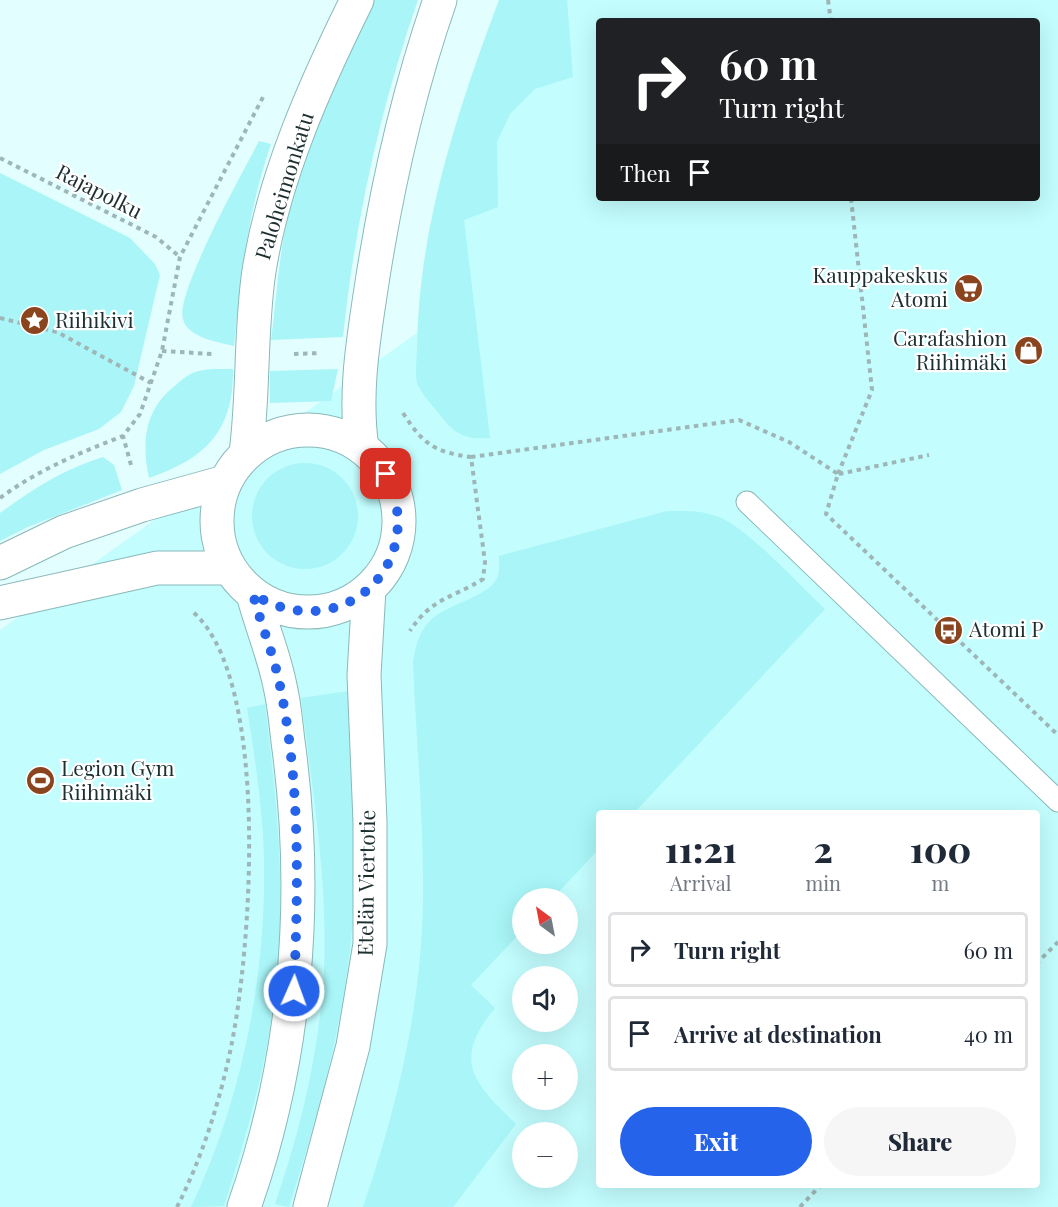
<!DOCTYPE html>
<html lang="en">
<head>
<meta charset="utf-8">
<style>
	body { margin:0; font-family:"Playfair Display",serif; background:#f6f6f7; color:#1f2937; height:100vh; display:flex; flex-direction:column; font-size:22px; white-space:nowrap }
	* { box-sizing:border-box; margin:0 }
	p { font-size:20px; color:#747a83 }
	.icon { flex:none; width:33px; height:33px; fill:none; stroke:currentColor; stroke-width:2; stroke-linecap:round; stroke-linejoin:round }
	.map { position:relative; flex:1; overflow:hidden }
	.details { position:absolute; left:596px; top:810px; width:444px; height:378px; display:flex; flex-direction:column; background:#fff; border-radius:6px; box-shadow:0 6px 24px #0002 }
	.details>* { flex:none }
	.hud { position:absolute; left:596px; top:18px; width:444px; height:183px; border-radius:6px; box-shadow:0 6px 24px #0002; background:#202124; color:#fff; overflow:hidden }
	.needle { width:39px; rotate:328deg }
	.tools { position:absolute; left:512px; top:888px; display:grid; gap:12px }
	.tools a { display:grid; place-items:center; width:66px; height:66px; border-radius:50%; background:#fff; box-shadow:0 6px 24px #0002; font-size:30px }
	.pin { position:absolute; display:grid; place-items:center; width:51px; height:51px; color:#fff; margin:-26px; border-radius:12px; box-shadow:0 3px 9px #0006 }
	.me { position:absolute; width:66px; margin:-33px; rotate:2deg; stroke-linejoin:round; filter:drop-shadow(0 0 4px #0008) }
	.turn { display:flex; align-items:center; gap:21px; height:126px; padding:0 24px; font-size:27px }
	.turn .icon { width:78px; height:78px; stroke-width:2.5 }
	.turn b { display:block; font-size:42px; line-height:51px }
	.then { display:flex; align-items:center; height:57px; padding:0 24px; background:#0003; gap:12px; font-size:22px }
	.eta { display:flex; justify-content:space-evenly; align-items:center; height:102px; text-align:center }
	.eta b { font-size:36px; font-weight:800; line-height:42px }
	.primary-button { display:flex; gap:12px; margin-top:auto; padding:12px 24px }
	.primary-button a { flex:1; height:69px; border-radius:36px; background:#2563eb; color:#fff; font-size:24px; font-weight:800; line-height:69px; text-align:center }
	.primary-button a+a { background:#f6f6f7; color:#1f2937 }
	ul { padding:0; list-style:none }
	li { display:flex; align-items:center; gap:18px; height:75px; margin:0 12px 9px; padding:0 12px; border:3px solid #e0e1e3; border-radius:6px }
	li div { flex:1 }
	li b { display:block; font-size:22px }
	li em { font-style:normal }
	.map>svg:first-child { display:block }
	.built { fill:#c3fdfe; fill-rule:evenodd }
	.green { fill:#a9f5f7 }
	.lines { fill:none; stroke-linecap:round; stroke-linejoin:round }
	.service-casing { stroke:#8ab8b9; stroke-width:23 }
	.minor-casing { stroke:#8ab8b9; stroke-width:35 }
	.tertiary-casing { stroke:#8ab8b9; stroke-width:35 }
	.path { stroke:#9eb6b7; stroke-width:4; stroke-dasharray:4.5 4.5; stroke-linecap:butt }
	.service { stroke:#fff; stroke-width:21 }
	.minor { stroke:#fff; stroke-width:33 }
	.tertiary { stroke:#fff; stroke-width:33 }
	.route { stroke:#2563eb; stroke-width:10; stroke-dasharray:0 18 }
	.labels { text-anchor:middle; stroke-width:4.5; stroke-linejoin:round; paint-order:stroke }
	.street-label { font-size:21px; fill:#1d2f30; stroke:#fff }
	.poi-label { font-size:21px; fill:#1d2f30; stroke:#fff; text-anchor:start }
</style>
</head>
<body>
<div class="map">
<svg width="1058" height="1207" viewBox="0 0 1058 1207">
	<rect width="100%" height="100%" fill="#e3feff"/>
	<path class="built" d="M506,0H1058V1207H0V630L435,320ZM598,21H1036V198H598ZM598,813H1036V1185H598ZM522,898H567V944H522ZM522,976H567V1022H522ZM522,1054H567V1100H522ZM522,1132H567V1178H522Z"/>
	<path class="green" d="M374,0H418C380,109 355,222 343,337L271,340C276,303 278,266 285,230C302,148 337,74 374,0Z
		M499,0H567L573,77L535,89L510,114L497,142L498,207L464,220L490,438C466,440 454,434 440,415C433,406 423,396 418,385C414,377 417,359 417,349C418,230 457,111 499,0Z
		M259,141L271,144C248,210 241,277 234,346C218,342 188,338 183,319C175,293 244,170 259,141Z
		M0,173L130,238L155,264L160,275L134,386L121,412L99,429L44,450L0,474Z
		M233,369C234,431 205,459 149,478C141,442 145,408 176,385C181,380 189,374 195,372C206,368 222,369 233,369Z
		M338,369L331,401L270,403V371Z
		M103,457L114,465L122,490L28,527L0,541V513C33,489 64,469 103,457Z
		M252 516a53 53 0 1 1 106 0a53 53 0 1 1-106 0Z
		M667,511C686,511 703,510 721,518C748,529 801,587 825,609L634,813H598V850L553,898H522V931L471,985L495,1008C451,1061 474,1083 516,1124L453,1207H363C397,1108 422,1004 423,899C424,820 416,740 413,661C416,647 418,633 429,622C444,604 493,597 498,575C500,569 499,562 499,556Z
		M349,691C351,759 356,828 354,896C350,1003 321,1106 289,1207L275,1204C301,1129 320,1049 324,969C328,879 312,788 301,698Z
		M265,704C276,797 287,891 276,985C268,1061 247,1134 224,1206L191,1207C245,1094 270,959 263,835C260,792 254,750 247,708Z"/>
	<g class="lines">
		<defs>
			<path id="service" d="M747,502L1058,801"/>
			<path id="minor" d="M0,563L64,532L142,505L225,482
				M0,603L157,568H229"/>
			<path id="tertiary" d="M217 521a91 91 0 1 1 182 0a91 91 0 1 1-182 0Z
				M362,448C354,395 363,342 371,289C386,190 407,95 440,0
				M246,453C254,393 250,331 259,271C274,176 315,85 357,0
				M244,1207C296,1061 309,902 289,749C286,728 285,706 280,686C274,655 261,625 253,594
				M310,1207L353,1046L370,944V822L364,675L369,589"/>
		</defs>
		<use href="#service" class="service-casing"/>
		<use href="#minor" class="minor-casing"/>
		<use href="#tertiary" class="tertiary-casing"/>
		<path class="path" d="M828,0L831,21
			M0,158L156,237L180,257
			M0,318L57,332L151,383
			M162,351L212,354
			M294,354L320,353
			M403,413C423,444 434,452 471,457L485,562L483,579C453,598 431,598 410,631
			M471,457L739,420L789,442L838,474L826,514L1058,735
			M131,465L123,436L140,414L162,351L180,257L263,97
			M838,474L872,390L851,198
			M839,474L929,455
			M0,498C38,470 79,453 123,436
			M1036,964L1058,942
			M177,1207C201,1160 219,1104 230,1052C251,956 272,679 192,611
			M800,1207L821,1185"/>
		<use href="#service" class="service"/>
		<use href="#minor" class="minor"/>
		<use href="#tertiary" class="tertiary"/>
	</g>
	<g class="lines">
		<path class="route" d="M294,991C298,889 301,786 280,686C274,655 261,625 253,594C339,648 431,566 386,474"/>
	</g>
	<defs>
		<symbol id="supermarket-disc" viewBox="-11 -11 22 22"><circle r="9.5" fill="#8b451e" stroke="#fff"/><path d="M-6-5.5h2.5l.6 2H6L4.5 2H-2.5L-4.4-4H-6ZM-1.5 3.2a1.3 1.3 0 1 0 .1 0ZM3 3.2a1.3 1.3 0 1 0 .1 0Z" fill="#fff"/></symbol>
		<symbol id="sight-disc" viewBox="-11 -11 22 22"><circle r="9.5" fill="#8b451e" stroke="#fff"/><path d="M0-6L1.8-2.2L6-1.7L2.9 1.2L3.7 5.4L0 3.3L-3.7 5.4L-2.9 1.2L-6-1.7L-1.8-2.2Z" fill="#fff"/></symbol>
		<symbol id="shop-disc" viewBox="-11 -11 22 22"><circle r="9.5" fill="#8b451e" stroke="#fff"/><path d="M-5-2.5h2.3a2.7 3.5 0 0 1 5.4 0H5L5.5 6h-11ZM-1.5-2.5h3a1.5 2.3 0 0 0-3 0Z" fill="#fff"/></symbol>
		<symbol id="bus-disc" viewBox="-11 -11 22 22"><circle r="9.5" fill="#8b451e" stroke="#fff"/><path d="M-5-6H5V4H4V6H2V4H-2V6H-4V4H-5ZM-3.5-4V0h7V-4ZM-3.5 1.2v1.5H-2V1.2ZM2 1.2v1.5H3.5V1.2Z" fill="#fff"/></symbol>
		<symbol id="stadium-disc" viewBox="-11 -11 22 22"><circle r="9.5" fill="#8b451e" stroke="#fff"/><path d="M0-5a6.5 5 0 1 0 0 10a6.5 5 0 1 0 0-10ZM-3.5-1.8h7v3.6h-7Z" fill="#fff"/></symbol>
	</defs>
	<g fill-rule="evenodd">
		<use href="#supermarket-disc" x="952" y="272" width="33" height="33"/>
		<use href="#sight-disc" x="18" y="304" width="33" height="33"/>
		<use href="#shop-disc" x="1012" y="334" width="33" height="33"/>
		<use href="#bus-disc" x="932" y="614" width="33" height="33"/>
		<use href="#stadium-disc" x="24" y="764" width="33" height="33"/>
	</g>
	<g class="labels">
		<g class="street-label">
			<text transform="translate(285 186) rotate(-73)" y="7">Paloheimonkatu</text>
			<text transform="translate(99 192) rotate(27)" y="7">Rajapolku</text>
			<text transform="translate(367 883) rotate(-89)" y="7">Etelän Viertotie</text>
		</g>
		<g class="poi-label">
			<text x="948" y="283" text-anchor="end">Kauppakeskus<tspan x="948" dy="24">Atomi</tspan></text>
			<text x="55" y="328">Riihikivi</text>
			<text x="1007" y="346" text-anchor="end">Carafashion<tspan x="1007" dy="24">Riihimäki</tspan></text>
			<text x="969" y="637">Atomi P</text>
			<text x="61" y="776">Legion Gym<tspan x="61" dy="24">Riihimäki</tspan></text>
		</g>
	</g>
</svg>
<div class="tools">
<a><svg class="needle" viewBox="-14 -14 28 28"><path d="M0-13l5 13h-10z" fill="#e53935"/><path d="M0 13l5-13h-10z" fill="#747a83"/></svg></a>
<a><svg class="icon" aria-label="sound" viewBox="0 0 24 24"><path d="M4 9h4l5-4v14l-5-4H4zM17 9q2 3 0 6"/></svg></a>
<a>+</a>
<a>−</a>
</div>
<div class="pin" style="left:386px;top:474px;background:#d93025"><svg class="icon" aria-label="arrive" viewBox="0 0 24 24"><path d="M6 21V4h12l-3 4 3 4H6"/></svg></div>
<svg class="me" style="left:294px;top:991px" viewBox="-20 -20 40 40"><circle r="17" fill="#2563eb" stroke="#fff" stroke-width="3"/><path d="M0-11L8 9 0 5-8 9z" fill="#fff"/></svg>
<div class="hud">
<div class="turn"><svg class="icon" aria-label="right" viewBox="0 0 24 24"><path d="M7 20v-9h11M14 6l5 5-5 5"/></svg><div><b>60 m</b>Turn right</div></div>
<div class="then">Then<svg class="icon" aria-label="arrive" viewBox="0 0 24 24"><path d="M6 21V4h12l-3 4 3 4H6"/></svg></div>
</div>
<section class="details">
<div class="eta">
<div><b>11:21</b><p>Arrival</p></div>
<div><b>2</b><p>min</p></div>
<div><b>100</b><p>m</p></div>
</div>
<ul>
<li><svg class="icon" aria-label="right" viewBox="0 0 24 24"><path d="M7 20v-9h11M14 6l5 5-5 5"/></svg><div><b>Turn right</b></div><em>60 m</em></li>
<li><svg class="icon" aria-label="arrive" viewBox="0 0 24 24"><path d="M6 21V4h12l-3 4 3 4H6"/></svg><div><b>Arrive at destination</b></div><em>40 m</em></li>
</ul>
<div class="primary-button"><a>Exit</a><a>Share</a></div>
</section>
</div>
</body>
</html>
